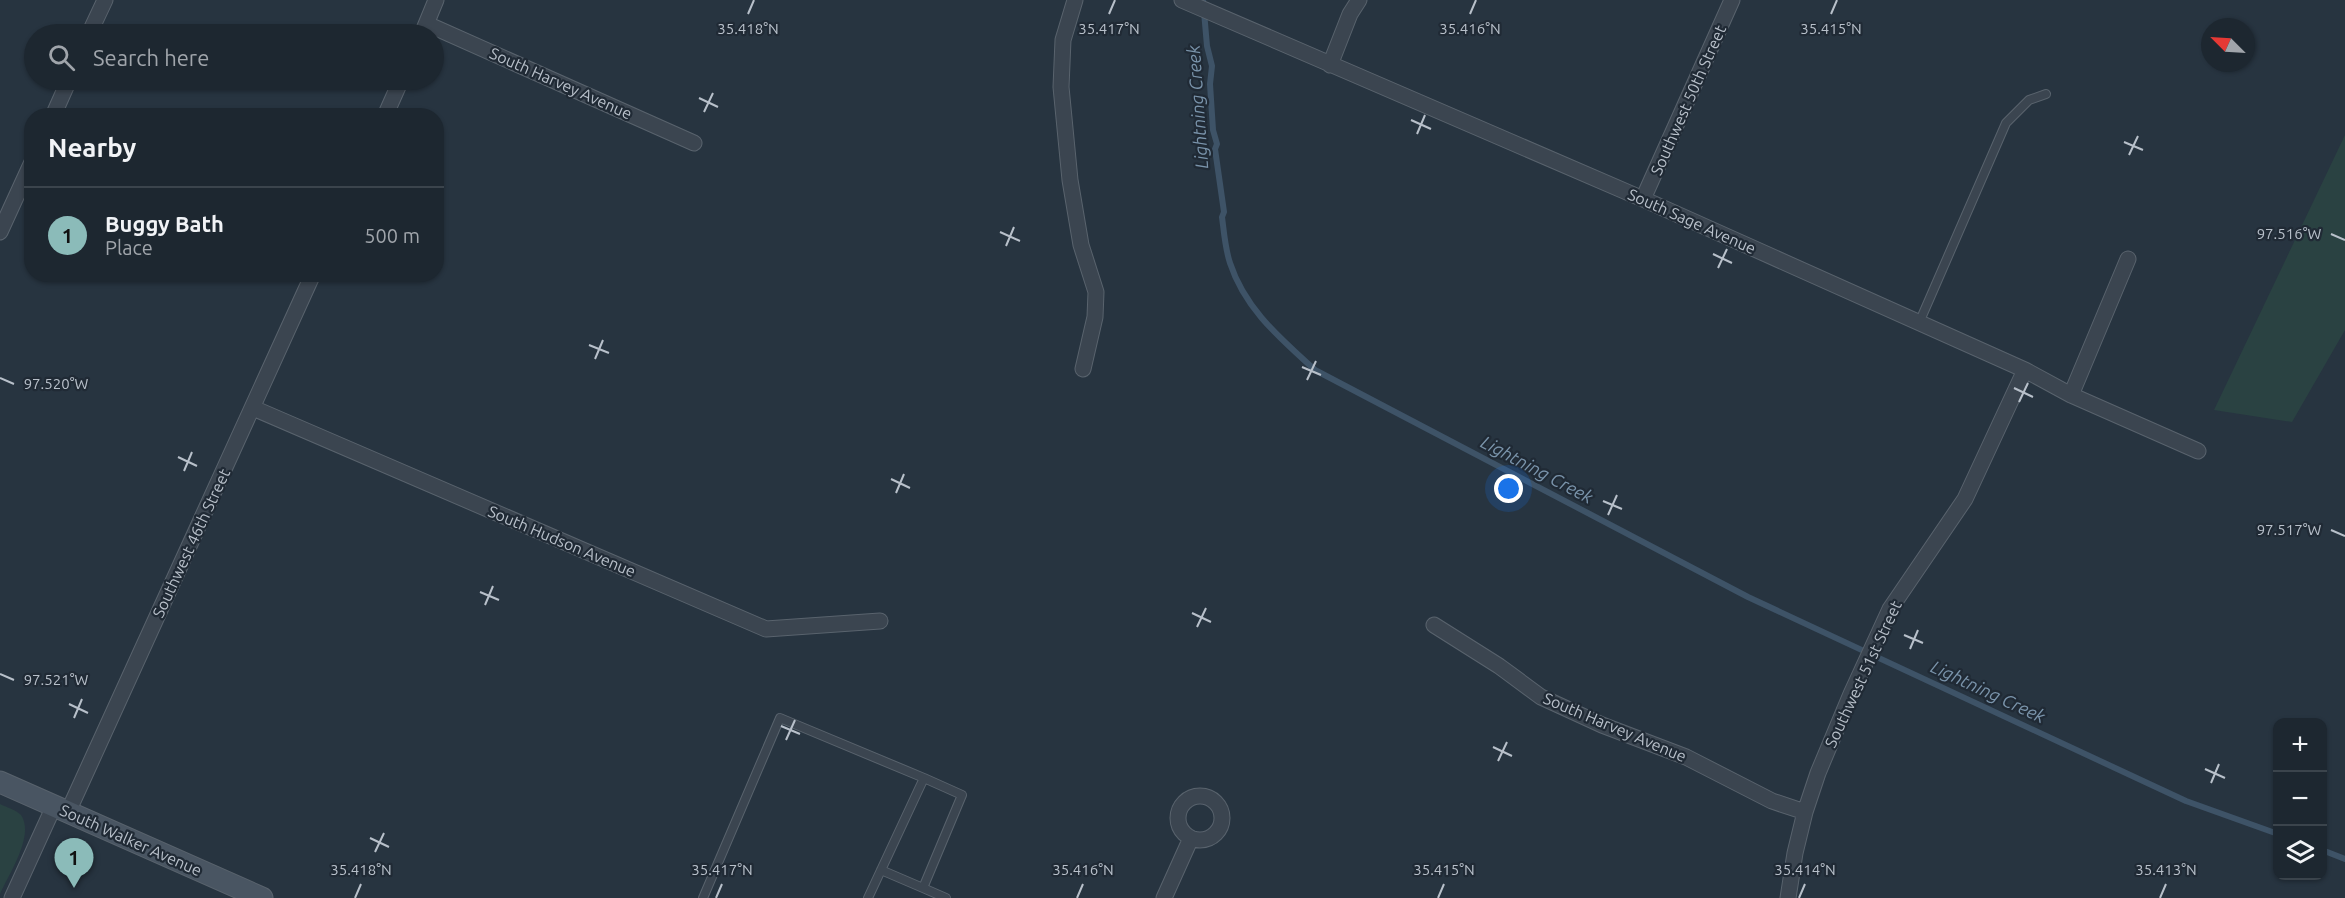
<!DOCTYPE html>
<meta charset="utf-8">
<style>
body{margin:0;font-family:Ubuntu,sans-serif;background:#2a333c;color:#f1f3f6}
.controls{position:absolute;right:18px;bottom:18px;display:grid;overflow:hidden;border-radius:12px;box-shadow:0 2px 4px #0004}
.controls button{width:54px;height:54px;display:grid;place-items:center;padding:0;border:0;border-bottom:2px solid #3b444c;background:#1d2730;color:#f1f3f6;font:30px sans-serif}
.compass{position:absolute;left:2201px;top:18px;width:54px;height:54px;border-radius:50%;background:#1d2730;box-shadow:0 2px 4px #0004;rotate:294deg}
.you{position:absolute;left:1509px;top:489px;width:21px;height:21px;margin:-15px;border:4px solid #fff;border-radius:50%;background:#1a73e8;box-shadow:0 0 0 9px #1a73e833}
.badge{display:grid;place-items:center;width:39px;height:39px;border-radius:50%;background:#8bbbb9;color:#111;font-size:20px;font-weight:700}
.pin{position:absolute;translate:-50% -50px;filter:drop-shadow(0 2px 3px #0008)}
.pin::after{content:'';position:absolute;top:32px;width:21px;height:18px;background:inherit;clip-path:polygon(0 0,100% 0,50% 100%)}
.list{margin:0;padding:0;list-style:none}
h2{display:flex;justify-content:space-between;align-items:center;height:78px;margin:0;padding:0 24px;font-size:26px}
h2 small{font-size:20px;font-weight:400;color:#a0a5ab}
.list li{display:grid;grid-template-columns:39px 1fr auto;gap:18px;align-items:center;box-sizing:border-box;height:96px;padding:0 24px;border-top:2px solid #3b444c}
.list b{display:block;font-size:22px;white-space:nowrap}
.list p{margin:0;font-size:20px;white-space:nowrap;color:#a0a5ab}
.list em{font-size:20px;font-style:normal;color:#a0a5ab}
.icon{flex:none;width:33px;height:33px;fill:none;stroke:currentColor;stroke-width:2;stroke-linecap:round;stroke-linejoin:round}
.map{position:relative;flex:none;width:2345px;height:898px;overflow:hidden}
.search{position:absolute;background:#1d2730;box-shadow:0 2px 4px #0004;left:24px;top:24px;width:420px;height:66px;display:flex;align-items:center;gap:15px;box-sizing:border-box;padding:0 21px;border-radius:33px;color:#a0a5ab;font-size:22px}
.panel{position:absolute;background:#1d2730;box-shadow:0 2px 4px #0004;left:24px;top:108px;width:420px;height:174px;border-radius:24px}
.map>svg:first-child{display:block}
.green{fill:#2a4242}
.lines{fill:none;stroke-linecap:round;stroke-linejoin:round}
.stream{stroke:#3e5367;stroke-width:6}
.service-casing{stroke:#59636d;stroke-width:10}
.minor-casing{stroke:#59636d;stroke-width:17}
.secondary-casing{stroke:#59636d;stroke-width:23}
.service{stroke:#3b4550;stroke-width:8}
.minor{stroke:#3b4550;stroke-width:15}
.secondary{stroke:#495562;stroke-width:21}
.ticks{fill:none;stroke:#b8c0ca;stroke-width:2}
.labels{text-anchor:middle;stroke-width:4.5;stroke-linejoin:round;paint-order:stroke}
.street-label{font-size:16px;fill:#b8c0ca;stroke:#202a35}
.water-label{font-size:18px;font-style:italic;fill:#7a94ab;stroke:#202a35}
.ticks-label{font-size:15px;text-anchor:middle;fill:#b8c0ca;stroke:#202a35;stroke-width:4.5;stroke-linejoin:round;paint-order:stroke}
</style>
<div class="map">
<svg width="2345" height="898" viewBox="0 0 2345 898">
<rect width="100%" height="100%" fill="#273440"/>
<path class="green" d="M2345 135V330L2292 422 2214 410Z
M0 804C6 807 16 810 21 815 35 835 9 874 0 894Z"/>
<g class="lines">
<path class="stream" d="M1203 0 1207 46 1212 66 1210 84 1213 130 1217 144 1215 149 1224 212 1222 217C1224 232 1225 248 1230 263 1245 309 1280 338 1315 370L1748 597 2186 801 2278 834
M2322 850 2345 859"/>
<g class="service-casing">
<path id="service" d="M1919 323 2006 123 2029 100 2046 94
M881 870 923 888 962 795 924 778
M923 888 946 898
M703 898 780 718 924 778 868 898"/>
</g>
<g class="minor-casing">
<path id="minor" d="M1075 0 1063 40 1061 87 1070 180 1081 245 1096 292 1095 317 1083 369
M1182 0 1643 199 2025 370 2071 395 2198 451
M427 24 694 143
M89 34 105 0
M422 34 436 0
M1330 65 1350 14 1359 0
M53 116 69 80
M385 116 401 80
M1643 199 1732 0
M0 232 32 162
M2071 395 2128 259
M253 408 766 629 880 621
M1434 625 1499 666 1541 697 1602 725 1686 757 1772 801 1805 812
M1178 818a22 22 0 1 1 44 0a22 22 0 1 1-44 0Z
M68 812 313 274
M12 898 54 806
M1164 898 1191 838
M1788 898 1795 853 1805 812 1818 773 1851 694 1890 609 1965 499 2025 370"/>
</g>
<g class="secondary-casing">
<path id="secondary" d="M0 782 262 898"/>
</g>
<use href="#service" class="service"/>
<use href="#minor" class="minor"/>
<use href="#secondary" class="secondary"/>
</g>
<path class="ticks" d="M748 14 754 0M1109 14 1115 0M1470 14 1476 0M1831 14 1837 0M699 98 718 107M704 112 713 93M1411 120 1431 129M1417 134 1425 115M2124 142 2143 150M2129 155 2138 136M1000 232 1020 241M2331 234 2345 240M1006 246 1014 227M1713 254 1732 263M1718 268 1727 249M589 345 609 353M595 359 603 340M1302 367 1321 375M0 378 14 384M1307 380 1316 361M2014 388 2033 397M2019 402 2028 383M178 457 197 466M184 471 192 452M891 479 910 488M896 493 904 474M1603 501 1622 509M1608 515 1617 495M2331 530 2345 536M480 592 499 600M485 605 493 586M1192 613 1211 622M1197 627 1206 608M1904 635 1923 643M1910 649 1918 630M0 674 14 680M69 704 88 713M74 718 82 699M781 726 800 734M786 740 795 720M1493 747 1512 756M1498 761 1507 742M2205 769 2225 778M2211 783 2219 764M370 838 389 847M375 852 384 833M355 898 361 884M716 898 722 884M1077 898 1083 884M1438 898 1444 884M1799 898 1805 884M2160 898 2166 884"/>
<g class="labels">
<g class="street-label">
<text transform="translate(561 83) rotate(24)" y="6">South Harvey Avenue</text>
<text transform="translate(1688 100) rotate(-66)" y="6">Southwest 50th Street</text>
<text transform="translate(1692 221) rotate(24)" y="6">South Sage Avenue</text>
<text transform="translate(562 541) rotate(23)" y="6">South Hudson Avenue</text>
<text transform="translate(191 543) rotate(-65)" y="6">Southwest 46th Street</text>
<text transform="translate(1863 674) rotate(-65)" y="6">Southwest 51st Street</text>
<text transform="translate(1615 727) rotate(23)" y="6">South Harvey Avenue</text>
<text transform="translate(131 840) rotate(24)" y="6">South Walker Avenue</text>
</g>
<g class="water-label">
<text transform="translate(1198 107) rotate(-94)" y="6">Lightning Creek</text>
<text transform="translate(1537 470) rotate(28)" y="6">Lightning Creek</text>
<text transform="translate(1988 692) rotate(25)" y="6">Lightning Creek</text>
</g>
</g>
<g class="ticks-label">
<text x="748" y="34">35.418°N</text>
<text x="1109" y="34">35.417°N</text>
<text x="1470" y="34">35.416°N</text>
<text x="1831" y="34">35.415°N</text>
<text x="2289" y="239">97.516°W</text>
<text x="56" y="389">97.520°W</text>
<text x="2289" y="535">97.517°W</text>
<text x="56" y="685">97.521°W</text>
<text x="361" y="875">35.418°N</text>
<text x="722" y="875">35.417°N</text>
<text x="1083" y="875">35.416°N</text>
<text x="1444" y="875">35.415°N</text>
<text x="1805" y="875">35.414°N</text>
<text x="2166" y="875">35.413°N</text>
</g>
</svg>
<div class="controls">
<button>+</button>
<button>−</button>
<button><svg class="icon" aria-label="layers" viewBox="0 0 24 24"><path d="M12 4l9 5-9 5-9-5zM3 14l9 5 9-5"/></svg></button>
</div>
<svg class="compass" viewBox="-18 -18 36 36"><path d="M0-13l5 13h-10z" fill="#e53935"/><path d="M0 13l5-13h-10z" fill="#a0a5ab"/></svg>
<div class="you"></div>
<div class="pin badge" style="left:74px;top:888px">1</div>
<div class="search"><svg class="icon" aria-label="search" viewBox="0 0 24 24"><circle cx="10" cy="10" r="6"/><path d="M15 15l6 6"/></svg>Search here</div>
<section class="panel">
<h2>Nearby<small></small></h2>
<ul class="list">
<li><span class="badge">1</span><div><b>Buggy Bath</b><p>Place</p></div><em>500 m</em></li>
</ul>
</section>
</div>
